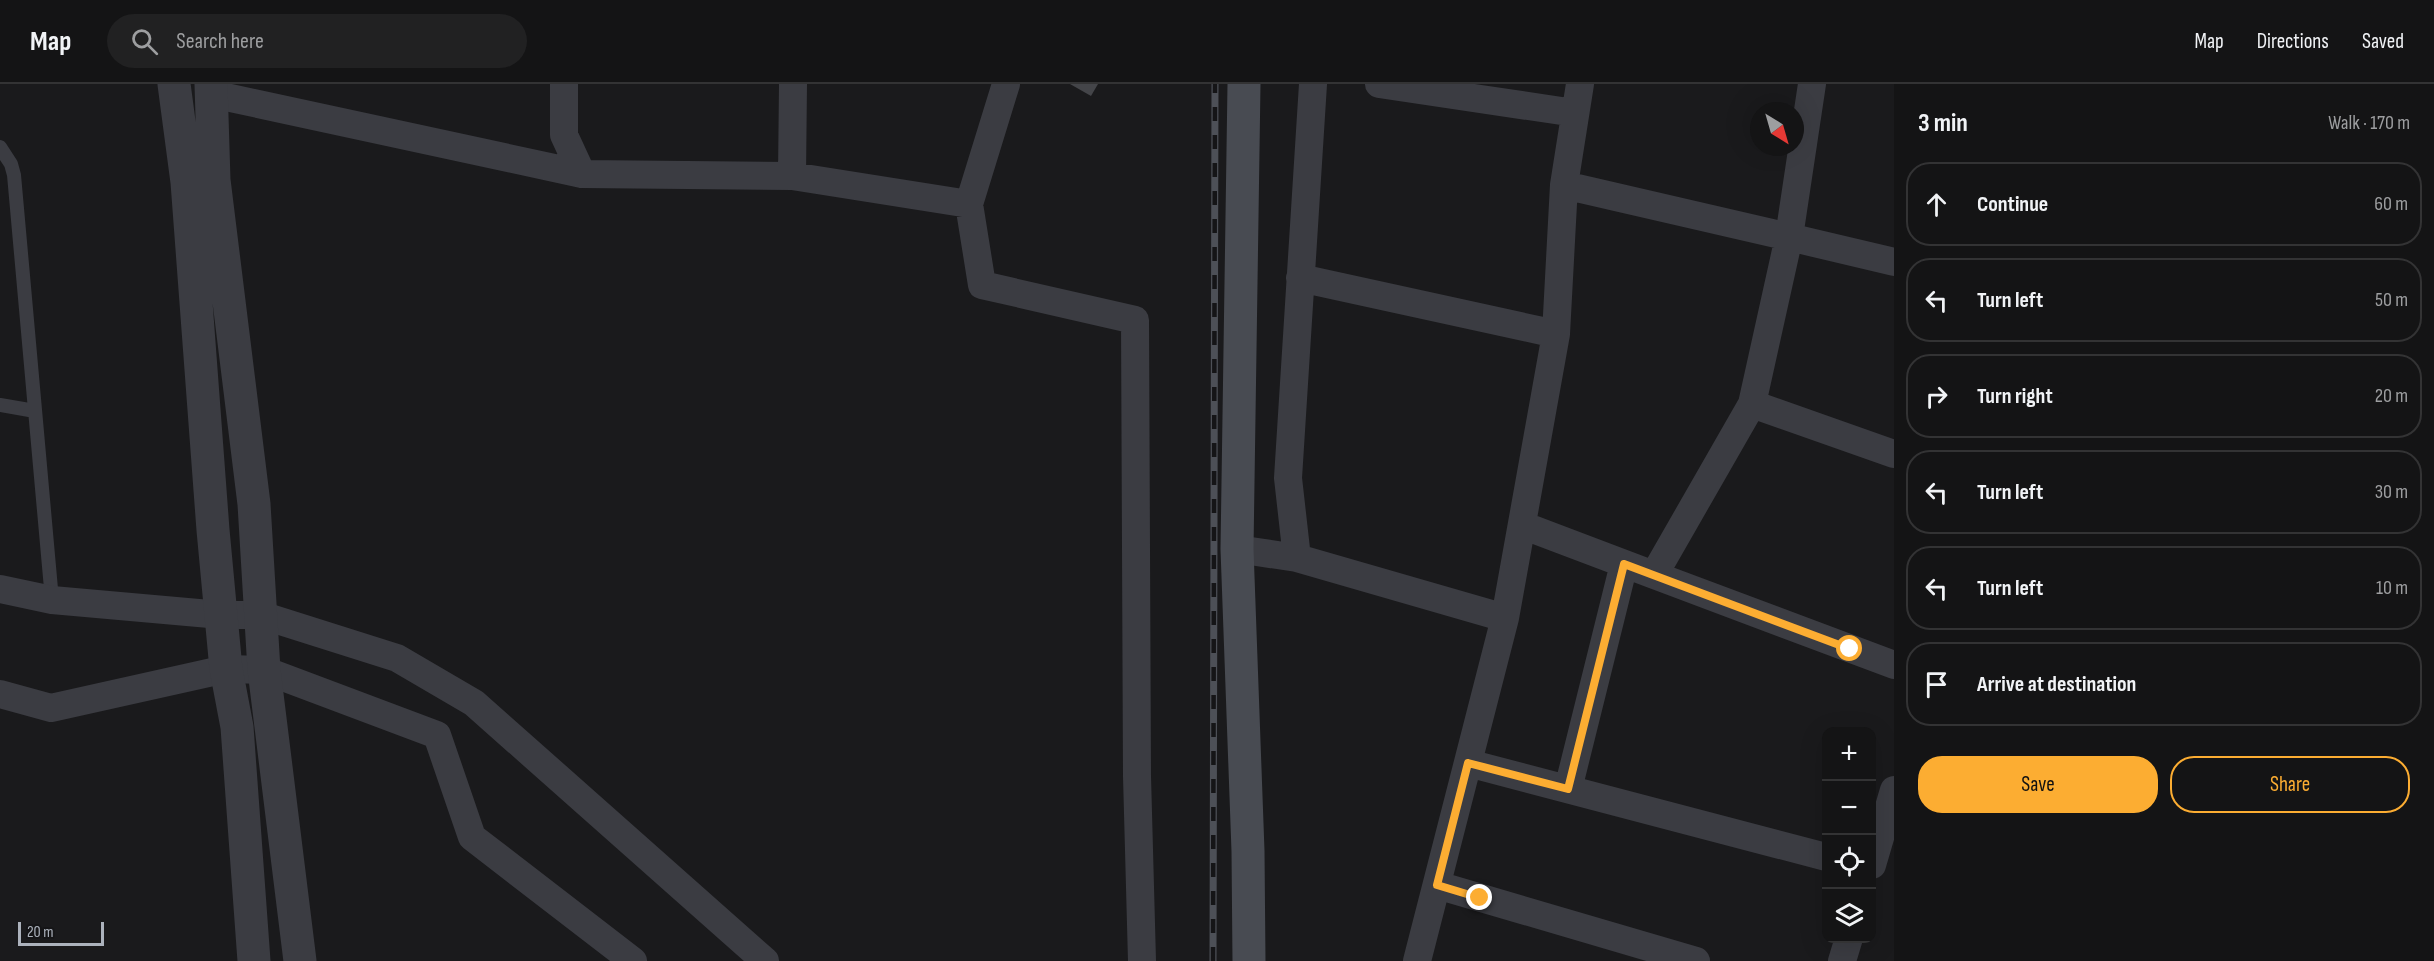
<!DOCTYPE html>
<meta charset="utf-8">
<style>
body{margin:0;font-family:"Sofia Sans Condensed",sans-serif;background:#212122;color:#f1f3f6}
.controls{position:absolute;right:18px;bottom:18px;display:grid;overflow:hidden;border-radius:12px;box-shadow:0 6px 24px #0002}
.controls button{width:54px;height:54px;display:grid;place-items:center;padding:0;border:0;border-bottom:2px solid #333334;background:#141415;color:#f1f3f6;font:30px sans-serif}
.compass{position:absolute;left:1750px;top:18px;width:54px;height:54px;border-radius:50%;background:#141415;box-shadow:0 6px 24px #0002;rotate:143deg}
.scale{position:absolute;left:18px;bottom:15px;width:86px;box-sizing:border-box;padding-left:6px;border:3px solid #acb2bc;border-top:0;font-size:16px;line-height:21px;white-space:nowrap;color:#acb2bc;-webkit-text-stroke:4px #151517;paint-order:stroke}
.stop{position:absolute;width:18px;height:18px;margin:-14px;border:4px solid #fcad32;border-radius:50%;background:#fff}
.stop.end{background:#fcad32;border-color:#fff;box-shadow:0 2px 6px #0008}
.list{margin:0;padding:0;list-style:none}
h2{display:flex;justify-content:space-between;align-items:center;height:78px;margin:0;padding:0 24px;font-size:26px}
h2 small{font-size:20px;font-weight:400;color:#9d9ea0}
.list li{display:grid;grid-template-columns:39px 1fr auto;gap:18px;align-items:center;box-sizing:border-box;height:84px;margin:0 12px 12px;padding:0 12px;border:2px solid #333334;border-radius:24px}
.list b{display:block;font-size:22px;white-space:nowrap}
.list em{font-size:20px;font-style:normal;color:#9d9ea0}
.actions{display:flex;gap:12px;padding:18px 24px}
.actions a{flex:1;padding:14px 0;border:2px solid #fcad32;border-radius:24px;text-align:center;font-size:21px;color:#fcad32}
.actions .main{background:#fcad32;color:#111}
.icon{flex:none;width:33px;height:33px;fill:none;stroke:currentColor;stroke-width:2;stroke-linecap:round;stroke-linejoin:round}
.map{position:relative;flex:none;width:1894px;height:877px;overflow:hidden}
header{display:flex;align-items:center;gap:36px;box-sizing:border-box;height:84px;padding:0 30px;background:#141415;border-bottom:2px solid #333334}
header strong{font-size:28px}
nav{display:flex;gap:33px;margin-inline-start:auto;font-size:21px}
.search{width:420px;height:54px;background:#212122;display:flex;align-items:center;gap:15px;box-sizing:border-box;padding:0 21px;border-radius:33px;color:#9d9ea0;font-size:22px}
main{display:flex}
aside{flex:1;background:#141415}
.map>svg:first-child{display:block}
.building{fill:#444549}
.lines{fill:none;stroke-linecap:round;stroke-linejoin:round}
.service{stroke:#3b3c42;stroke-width:14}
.minor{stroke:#3b3c42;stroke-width:28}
.tertiary{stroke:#3b3c42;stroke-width:33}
.secondary{stroke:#484b52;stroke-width:33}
.rail-casing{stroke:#4d5057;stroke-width:7}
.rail{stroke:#151517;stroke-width:4.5;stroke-dasharray:14;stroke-linecap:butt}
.route{stroke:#fcad32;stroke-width:8}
</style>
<header>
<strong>Map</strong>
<div class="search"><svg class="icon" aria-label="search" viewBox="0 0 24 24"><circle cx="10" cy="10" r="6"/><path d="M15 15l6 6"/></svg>Search here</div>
<nav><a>Map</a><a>Directions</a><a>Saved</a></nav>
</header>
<main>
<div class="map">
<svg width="1894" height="877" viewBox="0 0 1894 877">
<rect width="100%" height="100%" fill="#1a1a1c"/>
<path class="building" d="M1070 0H1098L1091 12Z"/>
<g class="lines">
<path class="service" d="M0 63 11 80 14 91 52 516
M0 321 35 327"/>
<path class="minor" d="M564 0V51L582 90
M1006 0 969 120 982 201 1135 236 1137 692 1142 877
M1379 0 1575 29
M1580 0 1564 101 1789 153 1812 0
M212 10 582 90 792 92 969 120
M792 92 793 0
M1894 178 1789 153 1752 320 1894 370
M1300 194 1556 250 1564 101
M1522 441 1654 491 1752 320
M1237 465 1297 474 1505 534 1556 250
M1297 474 1288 394 1313 0
M1654 491 1894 581
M0 505 52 516 221 531H261L397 574 474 619 765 877
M0 610 51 624 226 585 264 586 437 651 472 753 633 877
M1468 679 1826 773
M1568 705 1624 480
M1872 781 1894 706
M1437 801 1696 877
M1417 877 1505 534
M1842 877 1849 854"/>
<path class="tertiary" d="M174 0 187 98 213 446 226 585 237 643 254 877
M211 0 214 96 254 420 264 586 300 877"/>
<path class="secondary" d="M1244 0 1237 465 1248 767 1249 877"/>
<g class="rail-casing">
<path id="rail" d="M1213 877 1215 0"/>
</g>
<use href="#rail" class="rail"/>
</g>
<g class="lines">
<path class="route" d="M1480 814 1437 801 1468 679 1568 705 1624 480 1850 565"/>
</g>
</svg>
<div class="controls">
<button>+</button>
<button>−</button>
<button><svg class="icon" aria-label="locate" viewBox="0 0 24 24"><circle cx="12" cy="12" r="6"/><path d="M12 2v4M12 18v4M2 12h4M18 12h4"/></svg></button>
<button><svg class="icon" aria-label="layers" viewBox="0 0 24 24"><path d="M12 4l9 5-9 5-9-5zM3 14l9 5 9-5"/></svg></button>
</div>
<svg class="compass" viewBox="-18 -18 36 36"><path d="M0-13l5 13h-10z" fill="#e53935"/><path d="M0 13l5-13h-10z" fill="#9d9ea0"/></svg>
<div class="scale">20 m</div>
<div class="stop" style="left:1850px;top:565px"></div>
<div class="stop end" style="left:1480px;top:814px"></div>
</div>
<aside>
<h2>3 min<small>Walk · 170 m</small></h2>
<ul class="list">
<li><svg class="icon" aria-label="ahead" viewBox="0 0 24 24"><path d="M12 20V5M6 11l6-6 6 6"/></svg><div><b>Continue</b></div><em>60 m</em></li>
<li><svg class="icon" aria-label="left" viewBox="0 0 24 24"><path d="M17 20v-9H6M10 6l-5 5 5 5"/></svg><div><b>Turn left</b></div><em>50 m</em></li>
<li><svg class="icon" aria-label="right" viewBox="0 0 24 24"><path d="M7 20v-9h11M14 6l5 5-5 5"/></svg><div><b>Turn right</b></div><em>20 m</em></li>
<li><svg class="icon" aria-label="left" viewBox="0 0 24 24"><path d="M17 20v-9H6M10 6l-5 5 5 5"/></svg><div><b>Turn left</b></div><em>30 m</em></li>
<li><svg class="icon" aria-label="left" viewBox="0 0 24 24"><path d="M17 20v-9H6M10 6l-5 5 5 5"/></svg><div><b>Turn left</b></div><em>10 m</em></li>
<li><svg class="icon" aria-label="arrive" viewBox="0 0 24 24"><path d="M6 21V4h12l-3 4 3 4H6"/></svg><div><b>Arrive at destination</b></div></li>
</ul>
<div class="actions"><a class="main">Save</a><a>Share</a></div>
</aside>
</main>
